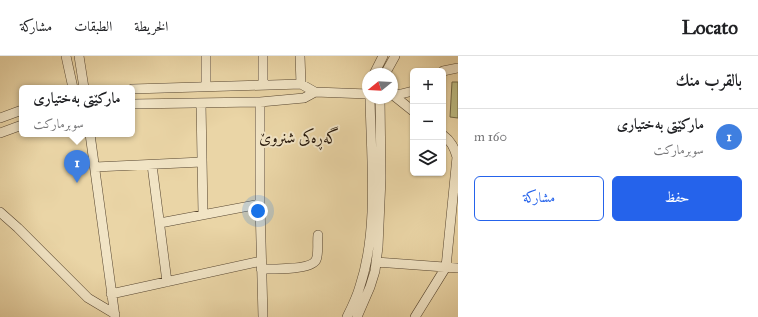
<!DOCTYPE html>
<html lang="ar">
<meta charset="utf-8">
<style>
body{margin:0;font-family:"IM FELL Great Primer",Amiri,serif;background:#f6f6f6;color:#202124;direction:rtl}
.controls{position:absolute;right:12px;top:12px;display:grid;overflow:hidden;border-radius:6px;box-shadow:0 1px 3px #0004}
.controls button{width:36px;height:36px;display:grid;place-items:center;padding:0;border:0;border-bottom:1px solid #e0e0e0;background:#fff;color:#202124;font:20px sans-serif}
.compass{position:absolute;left:362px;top:12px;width:36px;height:36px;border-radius:50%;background:#fff;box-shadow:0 1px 3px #0004;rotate:252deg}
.you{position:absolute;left:258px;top:155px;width:14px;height:14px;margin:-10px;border:3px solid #fff;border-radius:50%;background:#1a73e8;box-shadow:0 0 0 6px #1a73e833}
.badge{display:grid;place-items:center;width:26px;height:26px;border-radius:50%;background:#2563eb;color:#fff;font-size:13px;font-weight:700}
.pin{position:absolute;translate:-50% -33px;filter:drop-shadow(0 1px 2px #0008)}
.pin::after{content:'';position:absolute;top:21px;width:14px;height:12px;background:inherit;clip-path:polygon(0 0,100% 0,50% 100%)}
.popup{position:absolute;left:19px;top:29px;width:116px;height:52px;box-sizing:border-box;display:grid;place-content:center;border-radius:6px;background:#fff;filter:drop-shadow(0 1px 3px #0005);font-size:13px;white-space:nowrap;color:#757577}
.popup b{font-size:15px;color:#202124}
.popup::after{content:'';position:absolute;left:50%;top:100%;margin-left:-8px;border:8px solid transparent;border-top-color:#fff}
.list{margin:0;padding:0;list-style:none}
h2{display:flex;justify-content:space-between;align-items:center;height:52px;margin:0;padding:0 16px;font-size:17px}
h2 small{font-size:13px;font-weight:400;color:#757577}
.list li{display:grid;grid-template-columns:26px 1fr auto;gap:12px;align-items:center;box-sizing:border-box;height:56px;padding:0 16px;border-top:1px solid #e0e0e0}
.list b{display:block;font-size:15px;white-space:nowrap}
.list p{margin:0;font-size:13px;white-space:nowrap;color:#757577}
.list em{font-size:13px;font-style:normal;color:#757577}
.actions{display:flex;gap:8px;padding:12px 16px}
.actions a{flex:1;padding:9px 0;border:1px solid #2563eb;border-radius:6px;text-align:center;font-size:14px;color:#2563eb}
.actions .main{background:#2563eb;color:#fff}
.icon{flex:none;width:22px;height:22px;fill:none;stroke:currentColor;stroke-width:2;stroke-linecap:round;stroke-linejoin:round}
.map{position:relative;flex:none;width:458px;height:261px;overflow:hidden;direction:ltr}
header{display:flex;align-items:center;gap:24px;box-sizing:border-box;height:56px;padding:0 20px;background:#fff;border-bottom:1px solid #e0e0e0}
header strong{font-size:19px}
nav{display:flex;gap:22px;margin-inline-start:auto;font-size:14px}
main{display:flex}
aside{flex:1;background:#fff}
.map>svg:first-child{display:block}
.green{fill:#bdbc82;stroke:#706845}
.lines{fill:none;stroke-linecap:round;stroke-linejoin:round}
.minor-casing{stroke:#564530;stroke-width:10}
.minor{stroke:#f1e4c5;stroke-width:9}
.labels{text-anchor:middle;stroke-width:4;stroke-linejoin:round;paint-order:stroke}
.quarter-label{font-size:16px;fill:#241508;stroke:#f1e4c5}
</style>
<header>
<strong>Locato</strong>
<nav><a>الخريطة</a><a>الطبقات</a><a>مشاركة</a></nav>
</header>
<main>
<aside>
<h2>بالقرب منك<small></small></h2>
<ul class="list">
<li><span class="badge" style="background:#3f7fe0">1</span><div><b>مارکێتی بەختیاری</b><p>سوبرماركت</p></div><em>160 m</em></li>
</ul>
<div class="actions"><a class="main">حفظ</a><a>مشاركة</a></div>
</aside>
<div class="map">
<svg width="458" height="261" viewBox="0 0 458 261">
<rect width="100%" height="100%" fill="#ead5a6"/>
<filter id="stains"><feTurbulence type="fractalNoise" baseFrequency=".005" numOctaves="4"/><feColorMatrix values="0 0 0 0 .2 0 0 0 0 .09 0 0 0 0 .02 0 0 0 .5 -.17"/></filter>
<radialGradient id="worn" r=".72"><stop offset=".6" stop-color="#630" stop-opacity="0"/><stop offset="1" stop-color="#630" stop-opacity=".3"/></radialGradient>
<path class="green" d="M452 26H458V62L450 61Z"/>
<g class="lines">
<g class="minor-casing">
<path id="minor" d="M66 0 73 32
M79 0 84 32
M206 0V30
M263 0V28
M300 0 301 28
M443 15 458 12
M374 18 383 0
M385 18 395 0
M132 33 301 28 315 36 368 38
M392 39 401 38 413 35
M393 39 413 55
M260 46V148L263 261
M201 47 203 158
M132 48 260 46 304 42 315 36
M0 62 22 54
M0 77 22 69
M90 78 115 261
M152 109 167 226
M95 111 202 106
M0 156 18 172 88 242 115 258
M160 167 260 148
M376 206 458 212
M261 213C273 213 311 214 316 204 319 198 317 186 318 179
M111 238 261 205
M347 261C352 251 357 241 360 230 379 173 371 101 370 42
M357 261 370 231 375 215 378 191 381 122 380 42
M415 261 446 211 457 101C454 91 451 85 443 79"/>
</g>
<use href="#minor" class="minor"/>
</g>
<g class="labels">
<g class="quarter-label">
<text x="299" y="87">گەڕەکی شنروێ</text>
</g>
</g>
<rect width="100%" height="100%" filter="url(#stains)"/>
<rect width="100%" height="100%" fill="url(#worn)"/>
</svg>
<div class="controls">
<button>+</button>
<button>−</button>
<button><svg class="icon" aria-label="layers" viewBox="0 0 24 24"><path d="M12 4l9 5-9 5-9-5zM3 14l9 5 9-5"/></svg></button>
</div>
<svg class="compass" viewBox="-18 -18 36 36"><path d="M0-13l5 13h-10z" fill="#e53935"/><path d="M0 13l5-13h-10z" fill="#757577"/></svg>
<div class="you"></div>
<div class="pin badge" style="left:77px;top:127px;background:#3f7fe0">1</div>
<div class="popup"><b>مارکێتی بەختیاری</b>سوبرماركت</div>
</div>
</main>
